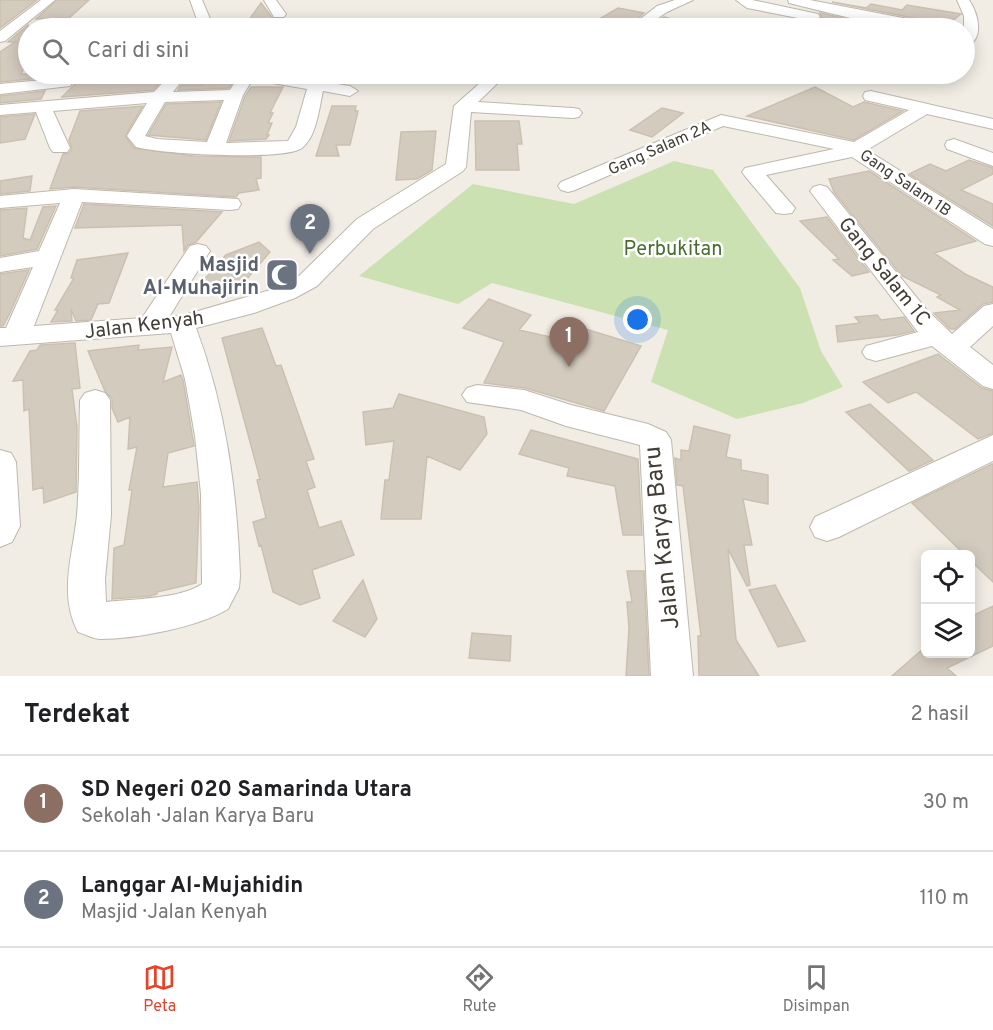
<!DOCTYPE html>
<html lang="id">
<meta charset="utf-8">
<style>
body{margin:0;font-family:Overpass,sans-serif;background:#f2f2f2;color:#202124}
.controls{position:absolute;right:18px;bottom:18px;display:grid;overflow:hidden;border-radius:9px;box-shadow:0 3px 15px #0003}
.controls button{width:54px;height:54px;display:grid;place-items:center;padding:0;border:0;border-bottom:2px solid #e0e0e0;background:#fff;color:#202124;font:30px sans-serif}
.you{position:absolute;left:638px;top:320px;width:21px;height:21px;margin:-15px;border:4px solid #fff;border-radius:50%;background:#1a73e8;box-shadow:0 0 0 9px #1a73e833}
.badge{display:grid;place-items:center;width:39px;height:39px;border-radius:50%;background:#e3442a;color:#fff;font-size:20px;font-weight:700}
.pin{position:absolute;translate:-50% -50px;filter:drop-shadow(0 2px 3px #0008)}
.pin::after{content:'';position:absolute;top:32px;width:21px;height:18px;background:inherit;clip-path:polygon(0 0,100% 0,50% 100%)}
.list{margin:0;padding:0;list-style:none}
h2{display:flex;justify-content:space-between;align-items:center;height:78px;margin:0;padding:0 24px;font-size:26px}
h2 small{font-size:20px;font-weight:400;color:#757577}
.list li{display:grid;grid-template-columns:39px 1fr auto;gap:18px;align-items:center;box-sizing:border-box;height:96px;padding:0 24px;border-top:2px solid #e0e0e0}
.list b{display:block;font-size:22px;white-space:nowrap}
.list p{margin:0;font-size:20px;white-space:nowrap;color:#757577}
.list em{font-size:20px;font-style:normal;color:#757577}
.icon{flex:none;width:33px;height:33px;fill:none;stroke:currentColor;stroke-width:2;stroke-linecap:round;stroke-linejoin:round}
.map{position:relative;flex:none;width:993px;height:676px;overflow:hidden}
.search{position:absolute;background:#fff;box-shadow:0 3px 15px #0003;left:18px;right:18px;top:18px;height:66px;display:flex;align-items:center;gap:15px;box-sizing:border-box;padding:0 21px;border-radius:33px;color:#757577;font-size:22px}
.sheet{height:270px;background:#fff}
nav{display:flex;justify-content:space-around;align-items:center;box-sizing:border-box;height:84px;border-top:2px solid #e0e0e0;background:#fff;font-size:16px;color:#757577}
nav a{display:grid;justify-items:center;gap:3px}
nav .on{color:#e3442a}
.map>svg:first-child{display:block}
.green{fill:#cce1b2}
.building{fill:#d4cbbf;stroke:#cbc0b0;stroke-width:1.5}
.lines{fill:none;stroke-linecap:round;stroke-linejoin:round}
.minor-casing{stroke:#beb7ac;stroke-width:2}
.minor{fill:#fff;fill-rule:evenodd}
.labels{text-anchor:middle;stroke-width:5;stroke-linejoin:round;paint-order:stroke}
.far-street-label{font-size:16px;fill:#423d36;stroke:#fff}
.park-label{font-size:20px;fill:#486d2f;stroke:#fff}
.worship-label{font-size:20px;font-weight:bold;fill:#5b616d;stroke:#fff;text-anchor:end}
.street-label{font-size:20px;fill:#423d36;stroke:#fff}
.near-street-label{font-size:24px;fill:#423d36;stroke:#fff}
</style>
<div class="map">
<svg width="993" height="676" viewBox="0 0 993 676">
<rect width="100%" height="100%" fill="#f1ede5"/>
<path class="green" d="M674 161 713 170 800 288 821 351 843 387 803 403 737 419 651 382 668 330 492 283 458 304 359 276 473 184 574 204Z"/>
<path class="building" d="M0 0H37L0 28Z
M57 0H89L69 18 36 19Z
M832 2 866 8 871 4 902 10 907 5 961 14 943 28 934 22Z
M261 3 277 24 243 28Z
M618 8 644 13 627 28H584Z
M820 13 865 23 896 28H814L783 23 791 19 814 23 822 18Z
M664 17 677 20 676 28H647Z
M28 25V60L21 74H52L50 77 0 82V52L15 42H8Z
M84 75H167L153 90 62 97Z
M207 80H234L229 88 178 90 181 85H203Z
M251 87H283L270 113H273L268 123H272L267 135H269L266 139 229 141 245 96Z
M815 87 853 107 864 102 903 111 854 140 747 116Z
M45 91 41 99 0 103V96Z
M221 102 206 140 148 135 166 104Z
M143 106 125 136 134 148 194 156 261 157V178L256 179 259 190 239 193 236 197 74 187 50 189 63 154 69 153 72 149 69 140 80 111Z
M332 106H356L355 111H358L350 145H336L339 156H316Z
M662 108 683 113 652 137 630 130Z
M35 114 25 139 0 143V117Z
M475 121H519L522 144H517L519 170H476Z
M436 131 432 170 417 179 396 180 401 132Z
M969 160 993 168V174L961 190 993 204V226L909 174 930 164 946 171Z
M869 171 976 241 934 253 967 275 993 287V302L983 304 955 329H950L934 313 960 310 937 297 941 295 902 276 834 192 829 179Z
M32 176 30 191 0 194V181Z
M84 204 222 212 196 242 188 245 184 251 182 225 75 228Z
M56 206 37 249 0 256V210L27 208 23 238 30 240 43 207Z
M827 217 869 272 852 276 833 260 839 259 800 221Z
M259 242 270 252 240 287 202 282 226 255Z
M128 253 109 303 98 304 91 320 76 321 71 309 72 321 51 322 58 310H55L74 278H71L77 260Z
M29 270 9 315 3 326H0V274Z
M489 299 531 315 519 330 564 340 576 326 641 346 604 411 525 388 484 383 504 342 463 328Z
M877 315 881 320 904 317 914 331 897 335 838 342 836 326 860 323 855 317Z
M262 328 276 366 281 365 314 459 306 461 315 487 307 490 319 528 341 521 354 555 312 570 320 598 300 605 273 592 261 545 259 546 253 522 266 518 257 480 260 479 222 338Z
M75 343 80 388 72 389 77 427 76 492 44 503 43 487 33 490 29 409 24 411 23 380 13 381 30 351 37 350 40 345Z
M139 345 138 350 172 347 163 382 181 375 183 380 194 446 168 453 163 487 197 482 199 508 196 583 157 592V594L150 596 112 599 114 548 124 545 132 490H129L137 447 128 449 130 417 118 422 112 408V399L105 391 88 351Z
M938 354 982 388 993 391V433L978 439 916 392 888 403 863 382Z
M399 394 484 417 487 434 460 470 427 456 421 519H381L385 480H389L394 441 366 445 363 412 393 408Z
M870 404 933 460 909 471 846 412Z
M694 426 730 435 726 457 741 460V470L768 475V504L743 499 752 545H744L750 585 747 586 728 549 736 640 759 676H699L698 636H701L683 486 677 485 675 458 681 460V450L689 451Z
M531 430 638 459 642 535H623L615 486 567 476 569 468 519 454Z
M992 464H993V582L970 560V555H965L912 503Z
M627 571H644L649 676H626L629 628 627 602H632Z
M363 580 377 619 365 637 333 621Z
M775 585 805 641 778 647 749 590Z
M993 606V646L947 668 956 676H892L924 648 926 654H970V617Z
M472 633 511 636 510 661 469 658Z"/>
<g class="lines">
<g class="minor-casing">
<path id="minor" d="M41 0H55L5 41 0 42V31Z
M190 0H202L214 28H200Z
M264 0H276L286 14 284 17H274Z
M675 0H693L667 12 644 28H629L657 6Z
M736 0H752L818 14 820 17 813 21 747 8Z
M788 0H810L934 24 941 28C900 33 831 13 789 3Z
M957 0H969C978 13 986 41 964 47V16Z
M171 74H187L173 92 230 90 237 79H249L251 82 243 95 226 143 288 141 296 127 307 89 250 79 244 77 242 74H276L350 86 358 91 350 96 323 91C319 108 317 136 302 148 285 161 160 154 136 147L127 136 147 103 53 111 70 148 67 152H53L50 148 36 112 0 115V105L154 92ZM224 100 207 142 157 139 145 136 165 102Z
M490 74H507L478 102 573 108 579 109 582 113 579 117 573 118 471 112 466 167 463 171 373 229 317 286 295 298 254 313 196 328C226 408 237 491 240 576L239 588 228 609C199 627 135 639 101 639 93 639 85 634 78 632 58 594 73 555 77 515 80 477 79 438 80 400L85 393 95 390 105 393 110 400 111 515 105 579 106 602C133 599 180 599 202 584L201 494 195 436 185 379 171 333 0 346V328H6L33 267 0 272V258L39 251 60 203 0 208V196L74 189 238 199 241 204 238 209 230 210 82 202 34 326 142 318 190 246 198 244 206 246 210 251 169 317 181 316 277 288 299 276 357 219 446 164 454 106Z
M64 78 72 83 70 86 0 94V84Z
M871 91 993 119V129L927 114 867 150 993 229V246L985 244 852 157 766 175 795 208 792 213 784 214 776 213 745 176 742 172 745 168 834 149 723 126 575 190 568 192 561 190 558 186 561 182 721 115 854 142 909 110 865 100 863 96 865 92Z
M954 139 993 153V166L947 149 945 145 947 141Z
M820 185 827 187 926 309 952 334 984 306 993 304V326L970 347 993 365V389L983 386 932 346 876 361 866 358 862 352 866 346 918 332 810 191 813 187Z
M477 385 524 390 571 405 648 424 666 432 671 440 693 676H651L640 445 566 426 521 410 467 402 462 395 467 388Z
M993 435V461L839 537 827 541 815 537 810 527 815 517Z
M0 450 11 453 16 462 20 526 12 542 0 547Z"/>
</g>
<use href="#minor" class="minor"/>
</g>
<defs>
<g id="mosque-square" transform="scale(1.725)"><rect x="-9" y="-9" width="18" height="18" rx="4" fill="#6b7280" stroke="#fff"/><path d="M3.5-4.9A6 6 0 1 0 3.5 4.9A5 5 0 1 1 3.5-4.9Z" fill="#fff"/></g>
</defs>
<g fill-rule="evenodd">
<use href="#mosque-square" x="282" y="275"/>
</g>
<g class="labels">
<g class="far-street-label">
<text transform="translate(659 147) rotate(-24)" y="6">Gang Salam 2A</text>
<text transform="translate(906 182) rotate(34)" y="6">Gang Salam 1B</text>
</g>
<g class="park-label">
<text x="673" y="255">Perbukitan</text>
</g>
<g class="worship-label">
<text x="259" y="271">Masjid<tspan x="259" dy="23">Al-Muhajirin</tspan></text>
</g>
<g class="street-label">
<text transform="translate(885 271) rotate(51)" y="7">Gang Salam 1C</text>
<text transform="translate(144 324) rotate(-7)" y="7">Jalan Kenyah</text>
</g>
<g class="near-street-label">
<text transform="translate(661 538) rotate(-96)" y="8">Jalan Karya Baru</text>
</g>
</g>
</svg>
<div class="controls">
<button><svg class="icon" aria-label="locate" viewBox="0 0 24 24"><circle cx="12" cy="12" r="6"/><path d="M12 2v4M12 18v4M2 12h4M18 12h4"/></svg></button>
<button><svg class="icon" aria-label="layers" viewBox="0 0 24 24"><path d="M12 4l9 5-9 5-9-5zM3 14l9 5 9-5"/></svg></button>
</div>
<div class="you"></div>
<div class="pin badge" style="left:569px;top:367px;background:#8d6e63">1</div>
<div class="pin badge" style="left:310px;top:254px;background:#6b7280">2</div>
<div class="search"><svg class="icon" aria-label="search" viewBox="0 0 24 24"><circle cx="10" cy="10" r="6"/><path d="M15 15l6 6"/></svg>Cari di sini</div>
</div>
<section class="sheet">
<h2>Terdekat<small>2 hasil</small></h2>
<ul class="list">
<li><span class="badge" style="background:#8d6e63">1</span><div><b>SD Negeri 020 Samarinda Utara</b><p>Sekolah · Jalan Karya Baru</p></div><em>30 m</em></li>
<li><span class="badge" style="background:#6b7280">2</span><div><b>Langgar Al-Mujahidin</b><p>Masjid · Jalan Kenyah</p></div><em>110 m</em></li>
</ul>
</section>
<nav>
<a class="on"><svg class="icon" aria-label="map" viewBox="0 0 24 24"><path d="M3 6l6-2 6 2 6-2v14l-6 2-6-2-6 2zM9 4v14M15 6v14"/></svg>Peta</a>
<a><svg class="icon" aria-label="directions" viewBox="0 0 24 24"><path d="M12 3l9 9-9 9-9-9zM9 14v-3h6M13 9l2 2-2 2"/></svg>Rute</a>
<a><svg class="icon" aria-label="saved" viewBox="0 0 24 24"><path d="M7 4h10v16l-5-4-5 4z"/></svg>Disimpan</a>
</nav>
